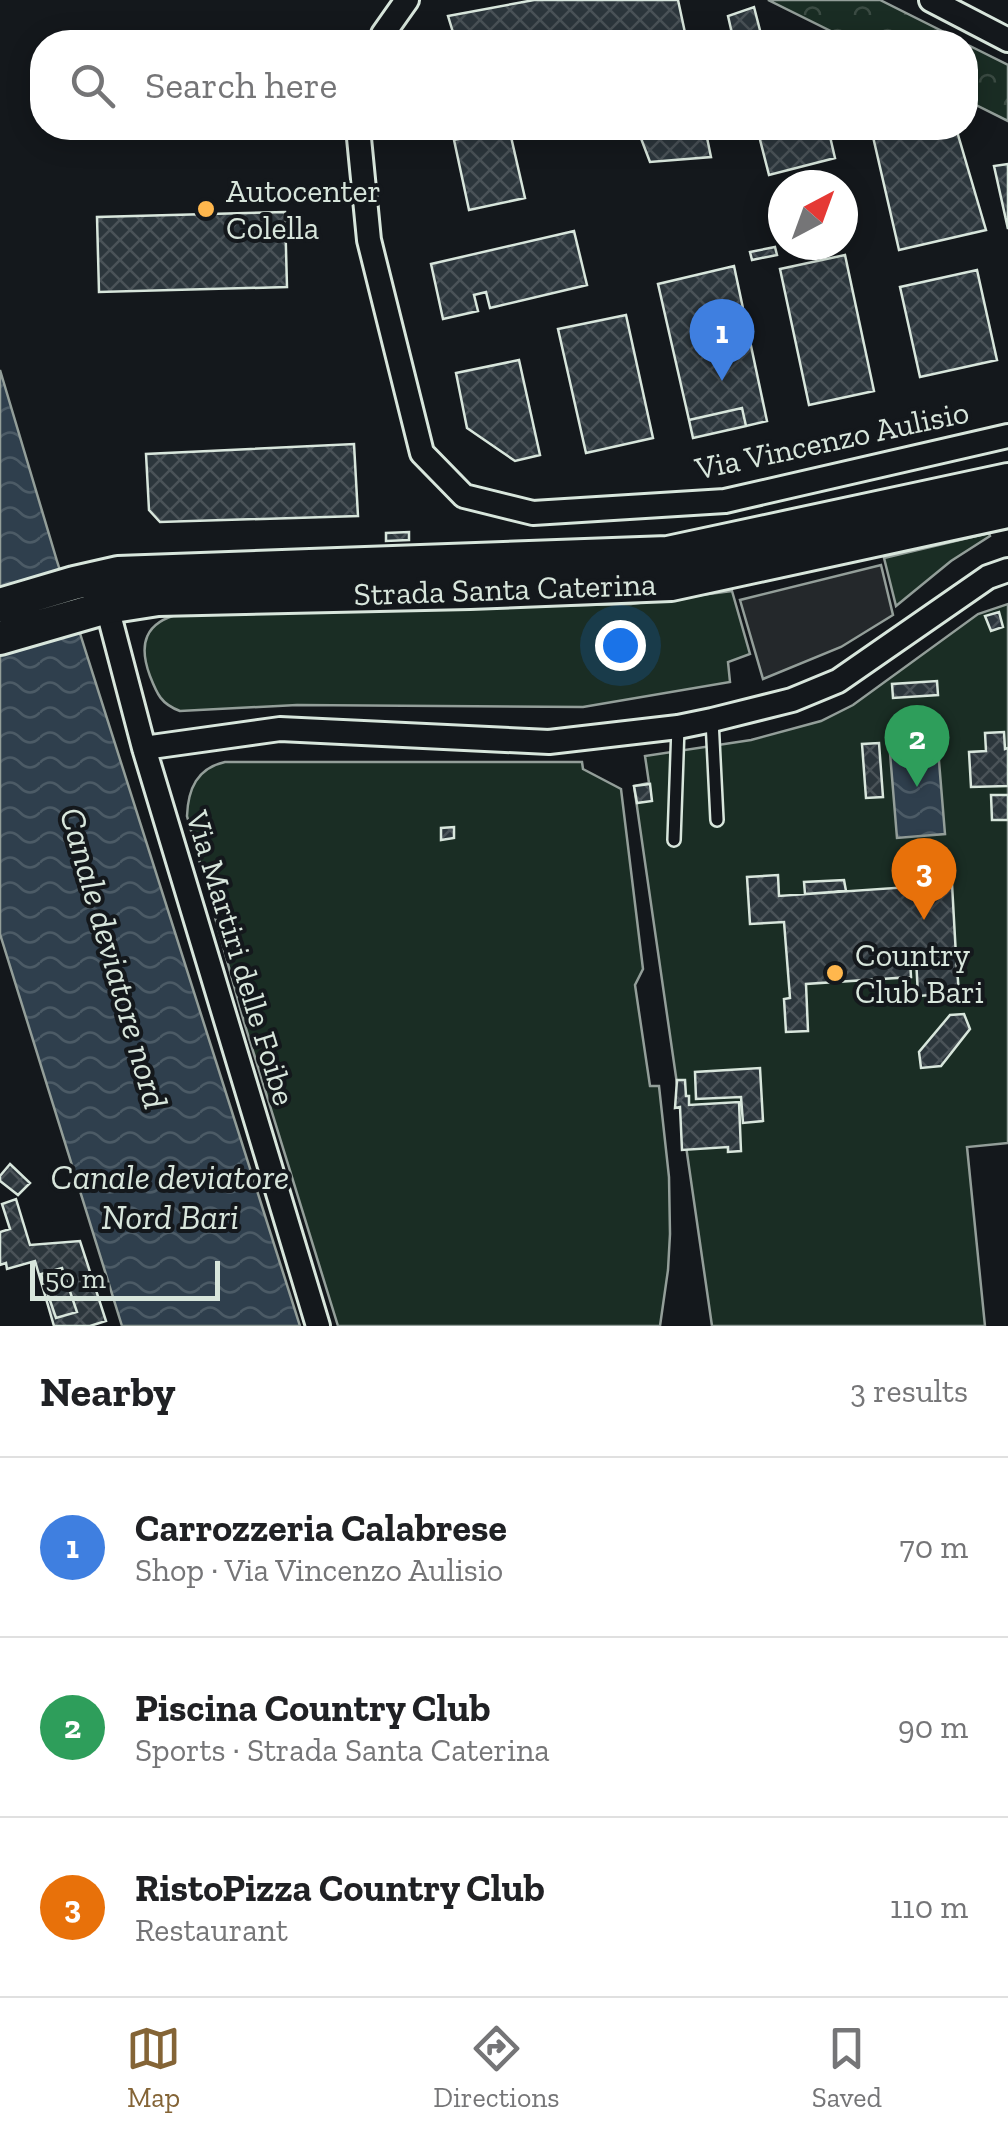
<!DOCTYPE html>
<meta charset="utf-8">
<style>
body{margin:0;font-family:"Zilla Slab",serif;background:#f6f6f6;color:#202124}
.compass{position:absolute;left:768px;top:170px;width:90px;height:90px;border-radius:50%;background:#fff;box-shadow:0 5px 25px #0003;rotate:41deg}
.scale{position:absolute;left:30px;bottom:25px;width:190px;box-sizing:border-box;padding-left:10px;border:5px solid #d8e6dc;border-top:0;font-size:28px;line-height:35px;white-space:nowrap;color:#d8e6dc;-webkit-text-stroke:8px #14181c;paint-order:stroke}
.you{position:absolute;left:620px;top:645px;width:35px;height:35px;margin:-25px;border:8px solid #fff;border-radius:50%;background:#1a73e8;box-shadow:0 0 0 15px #1a73e833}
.badge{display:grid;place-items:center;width:65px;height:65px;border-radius:50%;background:#846436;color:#fff;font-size:32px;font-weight:700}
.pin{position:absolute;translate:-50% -82px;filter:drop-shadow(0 2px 5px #0008)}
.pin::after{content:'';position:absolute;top:52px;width:35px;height:30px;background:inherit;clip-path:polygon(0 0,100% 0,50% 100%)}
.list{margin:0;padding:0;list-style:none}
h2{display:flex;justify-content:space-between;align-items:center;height:130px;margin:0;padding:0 40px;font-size:42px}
h2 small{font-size:32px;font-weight:400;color:#757577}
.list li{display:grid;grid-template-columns:65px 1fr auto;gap:30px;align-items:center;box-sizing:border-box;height:180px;padding:0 40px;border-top:2px solid #e0e0e0}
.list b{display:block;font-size:38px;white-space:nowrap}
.list p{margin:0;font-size:32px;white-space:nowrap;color:#757577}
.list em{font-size:32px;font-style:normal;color:#757577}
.icon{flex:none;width:55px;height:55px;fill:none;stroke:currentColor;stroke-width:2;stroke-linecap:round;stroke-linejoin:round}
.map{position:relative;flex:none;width:1008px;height:1326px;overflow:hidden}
.search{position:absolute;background:#fff;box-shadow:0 5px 25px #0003;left:30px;right:30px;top:30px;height:110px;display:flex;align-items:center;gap:25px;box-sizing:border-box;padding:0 35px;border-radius:40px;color:#757577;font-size:38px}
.sheet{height:670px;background:#fff}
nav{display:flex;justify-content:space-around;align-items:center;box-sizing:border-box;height:140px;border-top:2px solid #e0e0e0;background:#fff;font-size:28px;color:#757577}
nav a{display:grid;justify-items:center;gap:5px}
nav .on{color:#846436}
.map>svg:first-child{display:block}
.grass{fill:#1a2d24;stroke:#939e99;stroke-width:2.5}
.park{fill:url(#park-crowns);stroke:#939e99;stroke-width:2.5}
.parking{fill:#24282b;stroke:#939e99;stroke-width:2.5}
.water{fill:url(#water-waves);stroke:#939e99;stroke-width:2.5}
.building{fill:url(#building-cross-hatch);stroke:#d8e6dc;stroke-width:2.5;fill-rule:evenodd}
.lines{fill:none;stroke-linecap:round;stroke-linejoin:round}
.lane-casing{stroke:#d8e6dc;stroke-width:16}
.street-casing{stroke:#d8e6dc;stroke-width:28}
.secondary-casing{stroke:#d8e6dc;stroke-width:38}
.lane{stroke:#14181c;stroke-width:11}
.street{stroke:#14181c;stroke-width:22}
.secondary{stroke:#14181c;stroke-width:32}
.poi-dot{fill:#ffb74d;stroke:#14181c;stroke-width:4}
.labels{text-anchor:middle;stroke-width:8;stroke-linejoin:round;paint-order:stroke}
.poi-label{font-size:32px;fill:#d8e6dc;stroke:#14181c;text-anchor:start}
.street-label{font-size:32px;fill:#d8e6dc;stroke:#14181c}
.water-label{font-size:35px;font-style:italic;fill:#d8e6dc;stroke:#14181c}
</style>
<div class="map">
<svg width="1008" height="1326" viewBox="0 0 1008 1326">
<defs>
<pattern id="park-crowns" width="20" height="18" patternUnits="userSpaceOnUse" patternTransform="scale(2.5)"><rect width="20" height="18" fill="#1a2d24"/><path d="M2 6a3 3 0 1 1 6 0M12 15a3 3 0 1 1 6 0" fill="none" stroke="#3b4b43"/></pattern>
<pattern id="water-waves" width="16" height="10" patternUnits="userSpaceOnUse" patternTransform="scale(2.5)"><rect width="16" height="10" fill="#2f3f4d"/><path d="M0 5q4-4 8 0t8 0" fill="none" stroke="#4c5b66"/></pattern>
<pattern id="building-cross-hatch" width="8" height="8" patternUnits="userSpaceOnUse" patternTransform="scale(2.5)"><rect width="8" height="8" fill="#2c363c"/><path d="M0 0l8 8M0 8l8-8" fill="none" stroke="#4a5358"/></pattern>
</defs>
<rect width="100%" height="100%" fill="#14181c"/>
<path class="grass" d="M989 533 990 536 951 561 896 606 884 558Z
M732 591 750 654 728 662 730 682 583 707 297 705 180 711C161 704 157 694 150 676 138 644 145 622 180 614L631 604Z
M1008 604V1143L967 1147 985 1326H712L634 786 649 783 645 756 751 740 821 721 853 705 978 614Z
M225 762H582L583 769 621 789 643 969 635 985 650 1086H659L669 1177 670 1234 668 1270 660 1326H338L244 1022 187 816C188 789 197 768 225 762Z"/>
<path class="park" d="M768 0H880L964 42H853Z
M966 44 1008 65V121L966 100Z"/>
<path class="parking" d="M881 565 893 615 841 647 763 679 740 600Z"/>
<path class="water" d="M0 370 57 561 300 1326H122L0 934Z
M937 737 945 834 897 838 889 741Z"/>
<path class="building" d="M534 0H678L687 42H456L448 16Z
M754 7 763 42H734L728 16Z
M509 128 525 198 469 210 454 140Z
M637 128H705L711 157 650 162Z
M757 128H828L835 158 769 175Z
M871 128H956L986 230 899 250Z
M1008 164V229L994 166Z
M285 212 287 287 99 292 97 217Z
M574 231 587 285 490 308 486 292 474 295 478 311 443 319 431 264Z
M775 247 777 255 752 260 750 252Z
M845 255 874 391 809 405 780 269Z
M734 266 767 421 746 426 742 408 689 420 658 284Z
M977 270 997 360 920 377 900 287Z
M626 315 653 438 586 453 558 329Z
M519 360 540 455 515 461 467 428 456 373Z
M742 408 746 426 693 438 689 420Z
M354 444 358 516 160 522 149 510 146 454Z
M409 532V540L386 541V533Z
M999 612 1003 627 991 631 985 616Z
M937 681 938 695 893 698 892 684Z
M1004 732 1005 749 1008 748V786L971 787 969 752 986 751 985 733Z
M879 743 883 797 866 798 862 744Z
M650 784 652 801 637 803 634 786Z
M991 795H1008V820H992Z
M454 827V838L441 840V828Z
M778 875 779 896 952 884 956 956 910 959 911 977 806 984 808 1031 786 1032 784 999 790 998 784 922 750 924 747 877Z
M844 880 846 891 805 894 804 882Z
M956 956 959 993 918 996 916 958Z
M964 1014 970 1029 941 1066 921 1068 919 1052 950 1015Z
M760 1068 763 1121 743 1123 741 1097 696 1099 695 1072Z
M677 1080H685L686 1096H689V1105L739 1102 741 1151 728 1152V1147L682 1150 680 1107 675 1108Z
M10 1164 30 1183 18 1195 0 1181V1176Z
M16 1199 30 1245 80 1241 106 1321 90 1326H54L35 1261 7 1269 6 1263 0 1265V1232L10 1229 2 1204ZM62 1268 77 1312 56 1318 41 1274Z
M62 1268 77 1312 56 1318 41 1274Z"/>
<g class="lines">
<g class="lane-casing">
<path id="lane" d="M712 720 717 820
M674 840 678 727"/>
</g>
<g class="street-casing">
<path id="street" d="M931 0 1008 40
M381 42 383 34 407 0
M358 128 369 240 422 453 464 496 533 513 725 501 1008 436
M107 607 144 748 318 1326
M144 748 280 729 549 742 678 727 712 720 792 700 838 681 988 577 1008 570"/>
</g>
<g class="secondary-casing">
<path id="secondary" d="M0 605 74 583 118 573 668 553 1008 480
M0 638 107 607 158 599 470 592 671 584 1008 511"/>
</g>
<use href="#lane" class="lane"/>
<use href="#street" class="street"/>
<use href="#secondary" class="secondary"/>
</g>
<g class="poi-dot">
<circle cx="206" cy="209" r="10"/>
<circle cx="835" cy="973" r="10"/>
</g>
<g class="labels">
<g class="poi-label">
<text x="226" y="202">Autocenter<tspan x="226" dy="37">Colella</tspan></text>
<text x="855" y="966">Country<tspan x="855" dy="37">Club Bari</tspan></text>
</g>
<g class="street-label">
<text transform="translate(832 440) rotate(-12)" y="11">Via Vincenzo Aulisio</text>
<text transform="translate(505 589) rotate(-2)" y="11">Strada Santa Caterina</text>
<text transform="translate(241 958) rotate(73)" y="11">Via Martiri delle Foibe</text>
</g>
<g class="water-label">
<text transform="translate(114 958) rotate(74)" y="12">Canale deviatore nord</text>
<text x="170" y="1189">Canale deviatore<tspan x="170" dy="40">Nord Bari</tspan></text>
</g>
</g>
</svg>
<svg class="compass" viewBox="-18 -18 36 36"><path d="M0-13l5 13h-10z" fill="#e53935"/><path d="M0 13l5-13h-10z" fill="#757577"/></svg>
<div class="scale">50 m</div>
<div class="you"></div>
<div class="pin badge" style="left:722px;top:381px;background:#3f7fe0">1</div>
<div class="pin badge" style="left:917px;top:787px;background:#2e9e5b">2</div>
<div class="pin badge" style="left:924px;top:920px;background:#e8710a">3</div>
<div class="search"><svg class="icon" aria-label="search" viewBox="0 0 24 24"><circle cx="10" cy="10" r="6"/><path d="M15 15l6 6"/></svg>Search here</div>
</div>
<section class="sheet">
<h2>Nearby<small>3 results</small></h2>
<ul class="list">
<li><span class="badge" style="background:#3f7fe0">1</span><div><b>Carrozzeria Calabrese</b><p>Shop · Via Vincenzo Aulisio</p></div><em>70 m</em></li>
<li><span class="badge" style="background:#2e9e5b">2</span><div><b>Piscina Country Club</b><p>Sports · Strada Santa Caterina</p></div><em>90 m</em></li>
<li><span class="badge" style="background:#e8710a">3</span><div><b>RistoPizza Country Club</b><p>Restaurant</p></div><em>110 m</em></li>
</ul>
</section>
<nav>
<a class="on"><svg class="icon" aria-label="map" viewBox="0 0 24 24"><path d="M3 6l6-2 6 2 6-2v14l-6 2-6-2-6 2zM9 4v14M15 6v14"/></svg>Map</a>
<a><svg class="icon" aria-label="directions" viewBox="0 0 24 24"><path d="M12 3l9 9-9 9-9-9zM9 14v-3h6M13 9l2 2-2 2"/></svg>Directions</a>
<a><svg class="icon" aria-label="saved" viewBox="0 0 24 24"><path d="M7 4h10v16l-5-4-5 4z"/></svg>Saved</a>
</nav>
